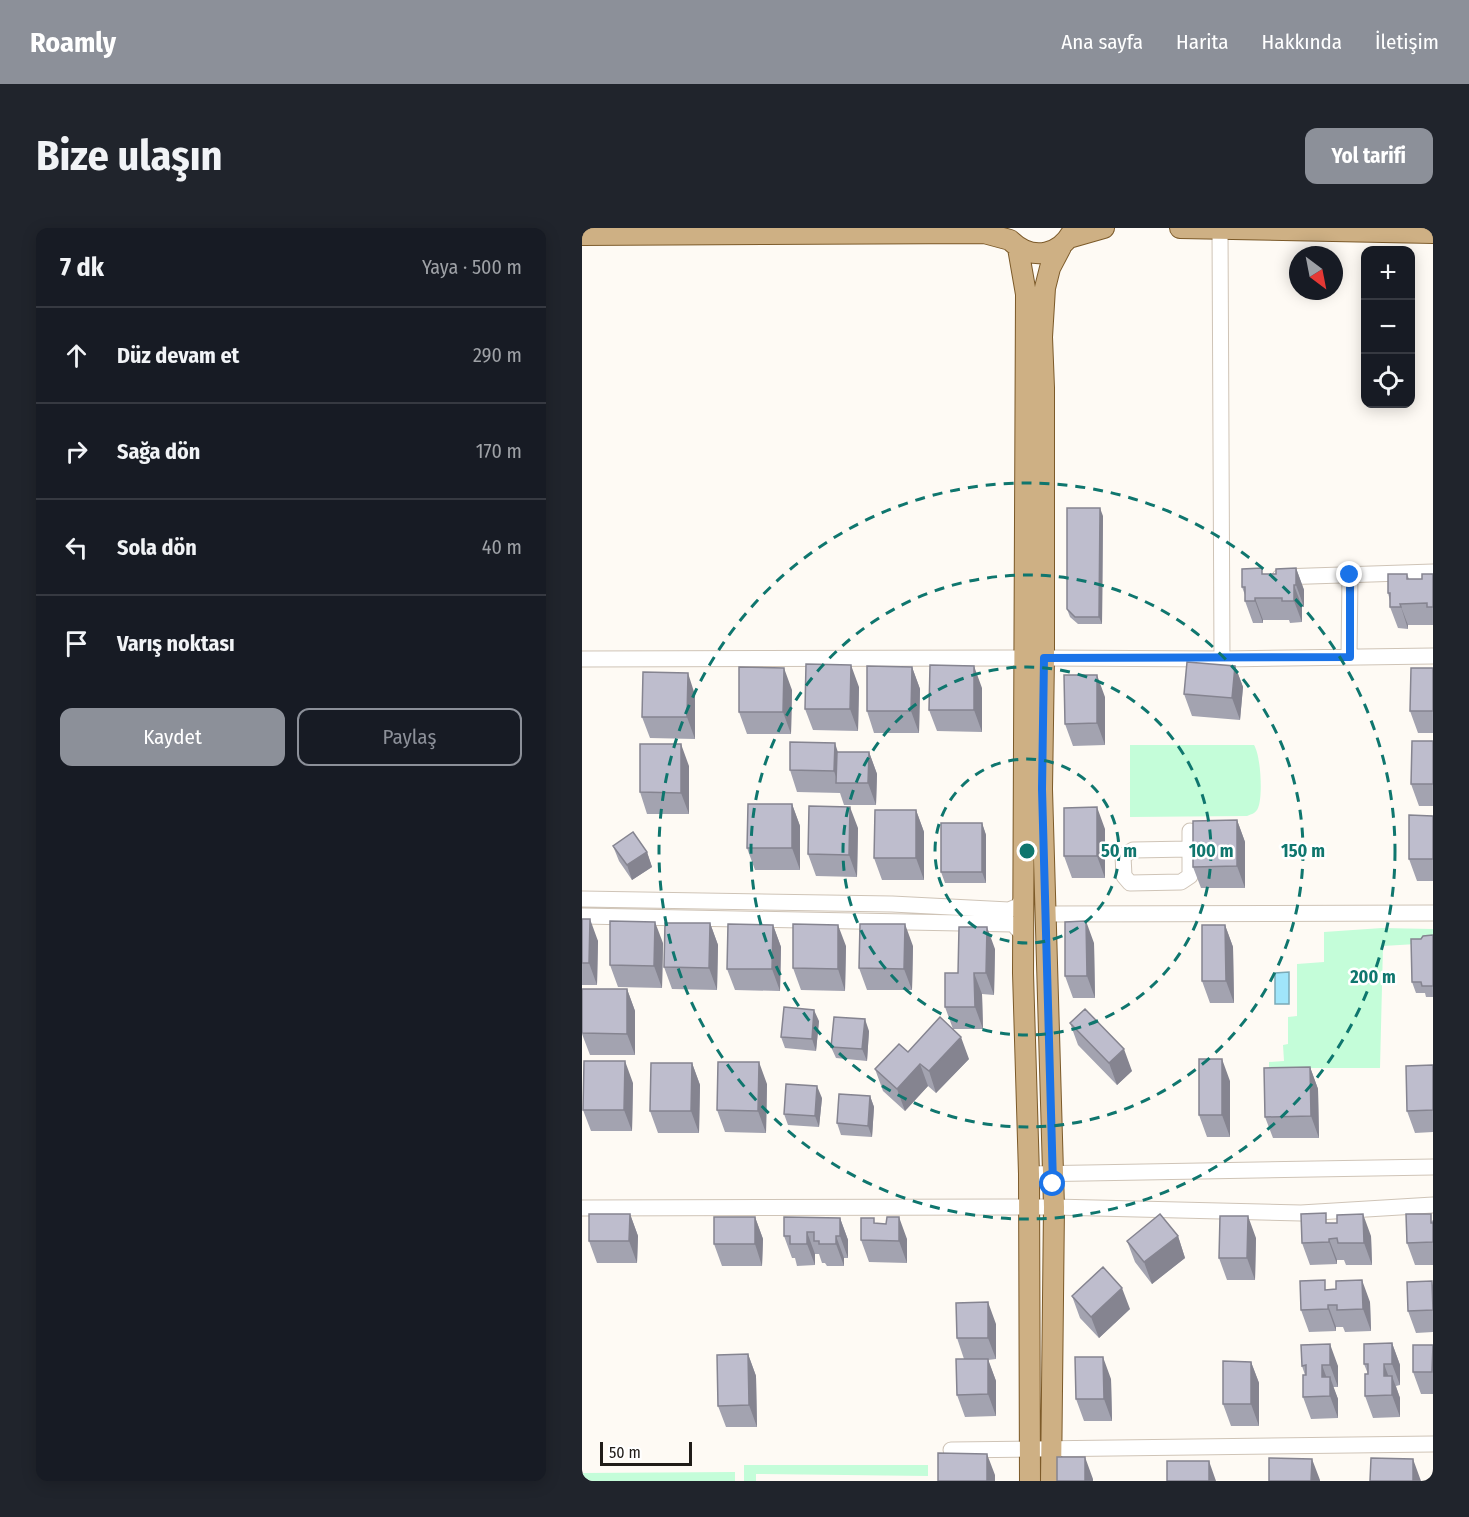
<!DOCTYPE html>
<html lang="tr">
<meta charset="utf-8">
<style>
body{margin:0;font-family:"Fira Sans Condensed",sans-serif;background:#20242c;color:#f1f3f6}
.controls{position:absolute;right:18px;top:18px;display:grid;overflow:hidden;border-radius:12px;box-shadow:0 3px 15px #0003}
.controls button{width:54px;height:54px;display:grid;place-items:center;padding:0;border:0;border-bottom:2px solid #363941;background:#171b24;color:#f1f3f6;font:30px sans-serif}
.compass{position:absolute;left:707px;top:18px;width:54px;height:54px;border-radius:50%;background:#171b24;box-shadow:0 3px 15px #0003;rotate:148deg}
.scale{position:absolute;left:18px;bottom:15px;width:92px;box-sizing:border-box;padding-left:6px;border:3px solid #201c18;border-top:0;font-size:16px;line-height:21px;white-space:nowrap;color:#201c18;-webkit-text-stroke:4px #fff;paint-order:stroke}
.stop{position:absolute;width:18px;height:18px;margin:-14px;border:4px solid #1a73e8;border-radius:50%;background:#fff}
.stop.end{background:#1a73e8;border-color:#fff;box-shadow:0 2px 6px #0008}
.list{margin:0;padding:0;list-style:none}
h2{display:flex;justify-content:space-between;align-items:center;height:78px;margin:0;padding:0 24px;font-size:26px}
h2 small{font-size:20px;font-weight:400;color:#9ea1a6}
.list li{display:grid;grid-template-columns:39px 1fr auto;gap:18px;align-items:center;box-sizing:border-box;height:96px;padding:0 24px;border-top:2px solid #363941}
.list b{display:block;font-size:22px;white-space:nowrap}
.list em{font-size:20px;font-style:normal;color:#9ea1a6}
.actions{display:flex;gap:12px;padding:18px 24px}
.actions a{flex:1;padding:14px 0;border:2px solid #8c9099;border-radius:12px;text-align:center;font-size:21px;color:#8c9099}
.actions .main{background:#8c9099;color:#fff}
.icon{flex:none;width:33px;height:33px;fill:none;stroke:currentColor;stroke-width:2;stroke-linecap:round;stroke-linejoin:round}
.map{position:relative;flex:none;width:851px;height:1253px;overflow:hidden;border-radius:12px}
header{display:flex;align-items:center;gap:36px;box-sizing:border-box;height:84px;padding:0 30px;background:#8c9099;color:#fff}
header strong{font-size:28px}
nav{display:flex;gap:33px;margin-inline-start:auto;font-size:21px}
.intro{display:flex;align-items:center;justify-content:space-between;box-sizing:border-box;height:144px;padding:0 36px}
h1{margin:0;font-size:42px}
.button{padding:15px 27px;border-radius:12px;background:#8c9099;color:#fff;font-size:21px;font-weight:700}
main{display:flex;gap:36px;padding:0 36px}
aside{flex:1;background:#171b24;border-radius:12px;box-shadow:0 3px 15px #0003}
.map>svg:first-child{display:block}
.green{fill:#c4fdd9}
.water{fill:#a0e5fa;stroke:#7aa9b6;stroke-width:1.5}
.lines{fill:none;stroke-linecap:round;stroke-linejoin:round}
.minor-casing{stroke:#cfc4b7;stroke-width:17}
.major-casing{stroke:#7c5a29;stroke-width:22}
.minor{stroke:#fff;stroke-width:15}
.major{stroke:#ceb084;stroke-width:20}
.wall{fill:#a3a3b0}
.shaded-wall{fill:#858490}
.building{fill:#bebdcd;stroke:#858490;stroke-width:1.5}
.route{stroke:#1a73e8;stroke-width:8}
.ring{fill:none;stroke:#0f766e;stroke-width:3;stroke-dasharray:10 8}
.centre{fill:#0f766e;stroke:#fff;stroke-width:3}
.ring-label{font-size:18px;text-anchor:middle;font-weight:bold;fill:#0f766e;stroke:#fff;stroke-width:5;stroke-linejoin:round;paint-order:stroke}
</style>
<header>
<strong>Roamly</strong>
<nav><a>Ana sayfa</a><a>Harita</a><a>Hakkında</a><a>İletişim</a></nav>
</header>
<div class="intro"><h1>Bize ulaşın</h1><a class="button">Yol tarifi</a></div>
<main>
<aside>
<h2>7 dk<small>Yaya · 500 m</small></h2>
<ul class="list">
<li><svg class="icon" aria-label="ahead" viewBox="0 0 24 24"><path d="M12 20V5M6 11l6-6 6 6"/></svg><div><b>Düz devam et</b></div><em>290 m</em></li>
<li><svg class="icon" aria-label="right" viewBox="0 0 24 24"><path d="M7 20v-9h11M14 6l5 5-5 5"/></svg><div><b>Sağa dön</b></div><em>170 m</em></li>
<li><svg class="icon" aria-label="left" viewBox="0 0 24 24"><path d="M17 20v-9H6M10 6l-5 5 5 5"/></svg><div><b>Sola dön</b></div><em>40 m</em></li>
<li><svg class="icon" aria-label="arrive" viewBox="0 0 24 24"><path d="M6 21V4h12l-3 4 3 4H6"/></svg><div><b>Varış noktası</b></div></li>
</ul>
<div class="actions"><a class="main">Kaydet</a><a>Paylaş</a></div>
</aside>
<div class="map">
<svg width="851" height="1253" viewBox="0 0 851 1253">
<rect width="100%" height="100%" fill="#fefaf4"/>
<path class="green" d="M548 517H672C679 528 681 569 676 580 674 585 670 586 665 588L548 589Z
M800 700 851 701V715L801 718 798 840H687V834L702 833 701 817 706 816V789L715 788V736L742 734V704Z
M162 1237H346V1248L174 1246V1253H162Z
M153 1244V1253H0V1245Z"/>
<path class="water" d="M707 744V776H693V745Z"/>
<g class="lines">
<g class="minor-casing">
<path id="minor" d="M638 1 640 431
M698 349 851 344
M767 429 768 347
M462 430 640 431 851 428
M0 431 442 430
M608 603V648L599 654 548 655 542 648 541 628 551 622 608 621
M0 671 310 676 427 682 436 678 441 670
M464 686 851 685
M0 688 431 696 441 707
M447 946 851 939
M0 980 472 979 719 985 851 977
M369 1222 851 1216"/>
</g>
<g class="major-casing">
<path id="major" d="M598 0 851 5
M0 7 402 5 428 12
M487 10 522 0
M429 13C451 34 480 27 492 0
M436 20 444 66 441 745 447 946 448 1253
M469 1253 472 979 460 561 462 430V160L460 109 463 60 468 40 479 19"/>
</g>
<use href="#minor" class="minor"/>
<use href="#major" class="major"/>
</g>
<path class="wall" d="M521 288 520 396H496L488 389 485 381Z
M714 340 722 362V379H720V394L708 395 707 392H681V395H671L663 373V367L660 359 682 346H694Z
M825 346 827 351H840L851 346V397H826V401L816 400 808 379V373L806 365Z
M653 438 661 459 658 492 610 488 602 466Z
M330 439 338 461 337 505H292L285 483Z
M851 440V505H836L828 483Z
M277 459 276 503 231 502 223 481Z
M400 460V504L355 503 347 482Z
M210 462 209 506H165L157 484Z
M113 467V511L68 510 60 489Z
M523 469V517L491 518 483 496Z
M851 513V578H837L829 556Z
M256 524H287L295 546 294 577H262L258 565 215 564 208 542Z
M107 538V586H65L58 564Z
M210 576 218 598V642H173L165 620Z
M334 582 342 604V652H300L292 630Z
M851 588V653H835L827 631Z
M655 592 663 614V660H619L611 639Z
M400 595 404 607V655H363L359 644Z
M276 600 275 649 234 648 226 626Z
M523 601V650H490L482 628Z
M31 618 65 624 70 639 50 652 37 633Z
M0 691 16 713 15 757H0Z
M128 695 136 717 135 762 90 761 82 739Z
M191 697 199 719 198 763 153 762 145 741Z
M643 697 651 719 652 775H628L620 753Z
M851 707V769H844L843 765H834L830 754 839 711Z
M81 715 80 760 36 759 28 737Z
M512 715 513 770H491L483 748Z
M264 718 263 763 219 762 211 740Z
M331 718 330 762H285L277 740Z
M413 721 412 767 400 766 401 801H371L363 779 376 745Z
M45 761 53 783V827H8L0 806Z
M237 793 234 823 203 820 199 809Z
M488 795 550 843 535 857 496 817Z
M287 803 285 833 254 830 249 819Z
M326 824 387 831 354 865 346 858 323 883 301 863 293 841Z
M110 835 118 857 117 905H76L68 883Z
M851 837V904L833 905 825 883Z
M728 839 736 861 737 910H691L683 889Z
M648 853V909H625L617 887Z
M51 855 50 903H9L1 882Z
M185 856 184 905 143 904 135 882Z
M288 868 292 879 290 909 259 907 255 895Z
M240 870 237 899 206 897 202 886Z
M48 986 56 1008 55 1035H15L7 1013Z
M173 989 181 1011 180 1038H140L132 1016Z
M258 990 266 1012V1030H262V1038H245L243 1035H240L237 1026H233V1037L215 1038 213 1030H210L202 1008Z
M851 992V1037H833L825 1015Z
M294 995 325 1011V1035L287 1034 279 1012Z
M747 995 789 1008 790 1037H764L762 1032H755V1036L728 1037 720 1015Z
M596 1008 603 1030 570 1056 553 1034 545 1013Z
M674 1010 673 1052H645L637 1030Z
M851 1056V1104L834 1105 826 1083Z
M746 1062 788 1074 789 1103 763 1104 761 1099H754V1103L727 1104 719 1082Z
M490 1068 548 1081 517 1110 498 1090Z
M414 1096V1131L406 1132 414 1153V1188L383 1189 375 1167 382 1131 375 1110Z
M810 1115 818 1137V1157L814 1158 818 1170V1189L791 1190 783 1168 786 1146 782 1136Z
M719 1117 756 1138V1159H751L756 1171V1190L729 1191 721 1169 723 1147 720 1138Z
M851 1117V1166H839L831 1144Z
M166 1126 174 1148 175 1199H144L136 1178Z
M669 1134 677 1155V1198H649L641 1176Z
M529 1151 530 1193H502L494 1171Z"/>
<path class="shaded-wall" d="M518 280 521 288 520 396 517 389Z
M714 340 722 362V379L714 357Z
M712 357 720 379V394L712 373Z
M673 370 681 392V395L673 373Z
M818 376 826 397V401L819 379Z
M269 437 277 459 276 503 268 481Z
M392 438 400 460V504L392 482Z
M653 438 661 459 658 492 650 470Z
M330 439 338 461 337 505 329 483Z
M202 440 210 462 209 506 201 484Z
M106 445 113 467V511L105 489Z
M515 447 523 469V517L515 495Z
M253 515 260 537 256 555 252 543Z
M99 516 107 538V586L99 565Z
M287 524 295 546 294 577 286 555Z
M210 576 218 598V642L210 620Z
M268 579 276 600 275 649 267 627Z
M515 579 523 601V650L515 628Z
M334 582 342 604V652L334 630Z
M655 592 663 614V660L655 638Z
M400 595 404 607V655L400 644Z
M65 624 70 639 50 652 45 637Z
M8 691 16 713 15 757 7 735Z
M504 693 512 715 513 770 505 748Z
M73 694 81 715 80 760 72 738Z
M128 695 136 717 135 762 127 740Z
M323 696 331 718 330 762 322 741Z
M191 697 199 719 198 763 190 741Z
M256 697 264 718 263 763 256 741Z
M643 697 651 719 652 775 644 753Z
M405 699 413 721 412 767 404 745Z
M392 745 400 766 401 801 393 779Z
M45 761 53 783V827L45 806Z
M232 782 237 793 234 823 230 811Z
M283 791 287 803 285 833 280 821Z
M379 809 387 831 354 865 347 843Z
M542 821 550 843 535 857 527 835Z
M640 831 648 853V909L640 887Z
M43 833 51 855 50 903 42 882Z
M177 834 185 856 184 905 176 883Z
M110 835 118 857 117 905 109 883Z
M338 836 346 858 323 883 315 861Z
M728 839 736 861 737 910 729 888Z
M235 858 240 870 237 899 233 888Z
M288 868 292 879 290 909 286 898Z
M48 986 56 1008 55 1035 47 1013Z
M781 986 789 1008 790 1037 782 1015Z
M666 988 674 1010 673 1052 665 1030Z
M173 989 181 1011 180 1038 173 1016Z
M317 989 325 1011V1035L317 1013Z
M258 990 266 1012V1030L258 1008Z
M225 1004 233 1026V1037L225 1016Z
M254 1008 262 1030V1038L254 1016Z
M596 1008 603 1030 570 1056 562 1034Z
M747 1011 755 1032V1036L747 1014Z
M780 1052 788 1074 789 1103 781 1081Z
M540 1060 548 1081 517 1110 509 1089Z
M406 1074 414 1096V1131L406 1110Z
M746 1077 754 1099V1103L746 1081Z
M810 1115 818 1137V1157L810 1136Z
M748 1116 756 1138V1159L748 1137Z
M166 1126 174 1148 175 1199 167 1177Z
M521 1129 529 1151 530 1193 522 1171Z
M406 1131 414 1153V1188L406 1166Z
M669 1134 677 1155V1198L669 1176Z
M802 1136 810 1158 802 1148Z
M740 1137 748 1159 740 1149Z
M810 1148 818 1170V1189L810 1167Z
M748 1149 756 1171V1190L748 1168Z
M405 1226 413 1247V1253H405Z
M503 1229 511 1251V1253H503Z
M730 1231 738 1252V1253H729Z
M831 1231 839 1253H831Z
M627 1233 634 1253H627Z"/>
<path class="building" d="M485 280H518L517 389H493L485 381Z
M680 340V346H694V341L714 340V357H712V373H700V370H673V373H663V359H660V341Z
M806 346H825V351H840V346H851V379H845V375L818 376 819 379H808V365H806Z
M605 434 653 438 650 470 602 466Z
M224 436 269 437 268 481H223Z
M348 437 392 438V482H347Z
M285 438 330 439 329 483H285Z
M157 439 202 440 201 484H157Z
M829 440H851V483H828Z
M61 444 106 445 105 489H60Z
M482 447H515V495L483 496Z
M830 513H851V556H829Z
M208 514 253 515 252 543 208 542Z
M58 516H99V565L58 564Z
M255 524H287L286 555H254Z
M166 576H210V620H165Z
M227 578 268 579 267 627 226 626Z
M515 579V628H482V580Z
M293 582H334V630H292Z
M827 587 851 588V631H827Z
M655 592V638L611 639V593Z
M359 595H400V644H359Z
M51 604 65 624 45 637 31 618Z
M0 691H8L7 735H0Z
M28 693 73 694 72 738 28 737Z
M504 693 505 748H483V694Z
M83 695H128L127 740 82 739Z
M146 696 191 697 190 741H145Z
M211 696 256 697V741L211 740Z
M278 696H323L322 741 277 740Z
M620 697H643L644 753H620Z
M377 699H405L404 745H392L393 779H363V745H376Z
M851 707V758H840L839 754H830L829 711H839L841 708Z
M0 761H45V806L0 805Z
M202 779 232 782 230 811 199 809Z
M503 781 542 821 527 835 488 795Z
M252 789 283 791 280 821 249 819Z
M358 789 379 809 347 843 338 836 315 861 293 841 317 816 326 824Z
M617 831H640V887H617Z
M2 833H43L42 882H1Z
M136 834H177L176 883 135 882Z
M69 835H110L109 883H68Z
M851 837V882L825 883 824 838Z
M728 839 729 888 683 889 682 840Z
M204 856 235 858 233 888 202 886Z
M257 866 288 868 286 898 255 895Z
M744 985V995H755V987L781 986 782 1015H756L755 1010 747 1011V1014L720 1015 719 986Z
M7 986H48L47 1013H7Z
M578 986 596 1008 562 1034 545 1013Z
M824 986H849V995H851V1014L825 1015Z
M638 988H666L665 1030H637Z
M132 989H173V1016H132Z
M202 989 258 990V1008H254V1016H237V1013H232V1004H225V1016H208V1008H202Z
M305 989H317V1013L279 1012V990H292V995L304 996Z
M521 1039 540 1060 509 1089 490 1068Z
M743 1052V1062L754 1061V1053L780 1052 781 1081 755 1082V1077H746V1081L719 1082 718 1053Z
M850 1053 851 1082 826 1083 825 1054Z
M406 1074V1110H375L374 1075Z
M810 1115V1136H802V1148H810V1167L783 1168V1146H786V1136H782V1116Z
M748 1116V1137H740V1149H748V1168L721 1169V1147H724V1137L720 1138 719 1117Z
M831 1117H851L850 1144H831Z
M166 1126 167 1177 136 1178 135 1127Z
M493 1129H521L522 1171H494Z
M374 1131H406V1166L375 1167Z
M641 1133 669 1134V1176H641Z
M356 1225 405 1226V1253H356Z
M475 1229H503V1253H475Z
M687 1230 730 1231 729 1253H687Z
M789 1230 831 1231V1253H788Z
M585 1233H627V1253H585Z"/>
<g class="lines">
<path class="route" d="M471 956 460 561 462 430 768 429V347"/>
</g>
<g class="ring">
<circle cx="445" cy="623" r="92"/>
<circle cx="445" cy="623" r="184"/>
<circle cx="445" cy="623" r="276"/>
<circle cx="445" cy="623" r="368"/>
</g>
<circle cx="445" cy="623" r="9" class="centre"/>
<g class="ring-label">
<text x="537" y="629">50 m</text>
<text x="629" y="629">100 m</text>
<text x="721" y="629">150 m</text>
<text x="791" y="755">200 m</text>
</g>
</svg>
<div class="controls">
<button>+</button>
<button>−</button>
<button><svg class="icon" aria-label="locate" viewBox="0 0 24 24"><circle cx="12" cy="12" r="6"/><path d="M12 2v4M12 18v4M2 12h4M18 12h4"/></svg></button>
</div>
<svg class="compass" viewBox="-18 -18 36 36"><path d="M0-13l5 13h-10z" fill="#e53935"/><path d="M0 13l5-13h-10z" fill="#9ea1a6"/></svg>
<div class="scale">50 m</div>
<div class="stop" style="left:471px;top:956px"></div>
<div class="stop end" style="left:768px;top:347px"></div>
</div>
</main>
